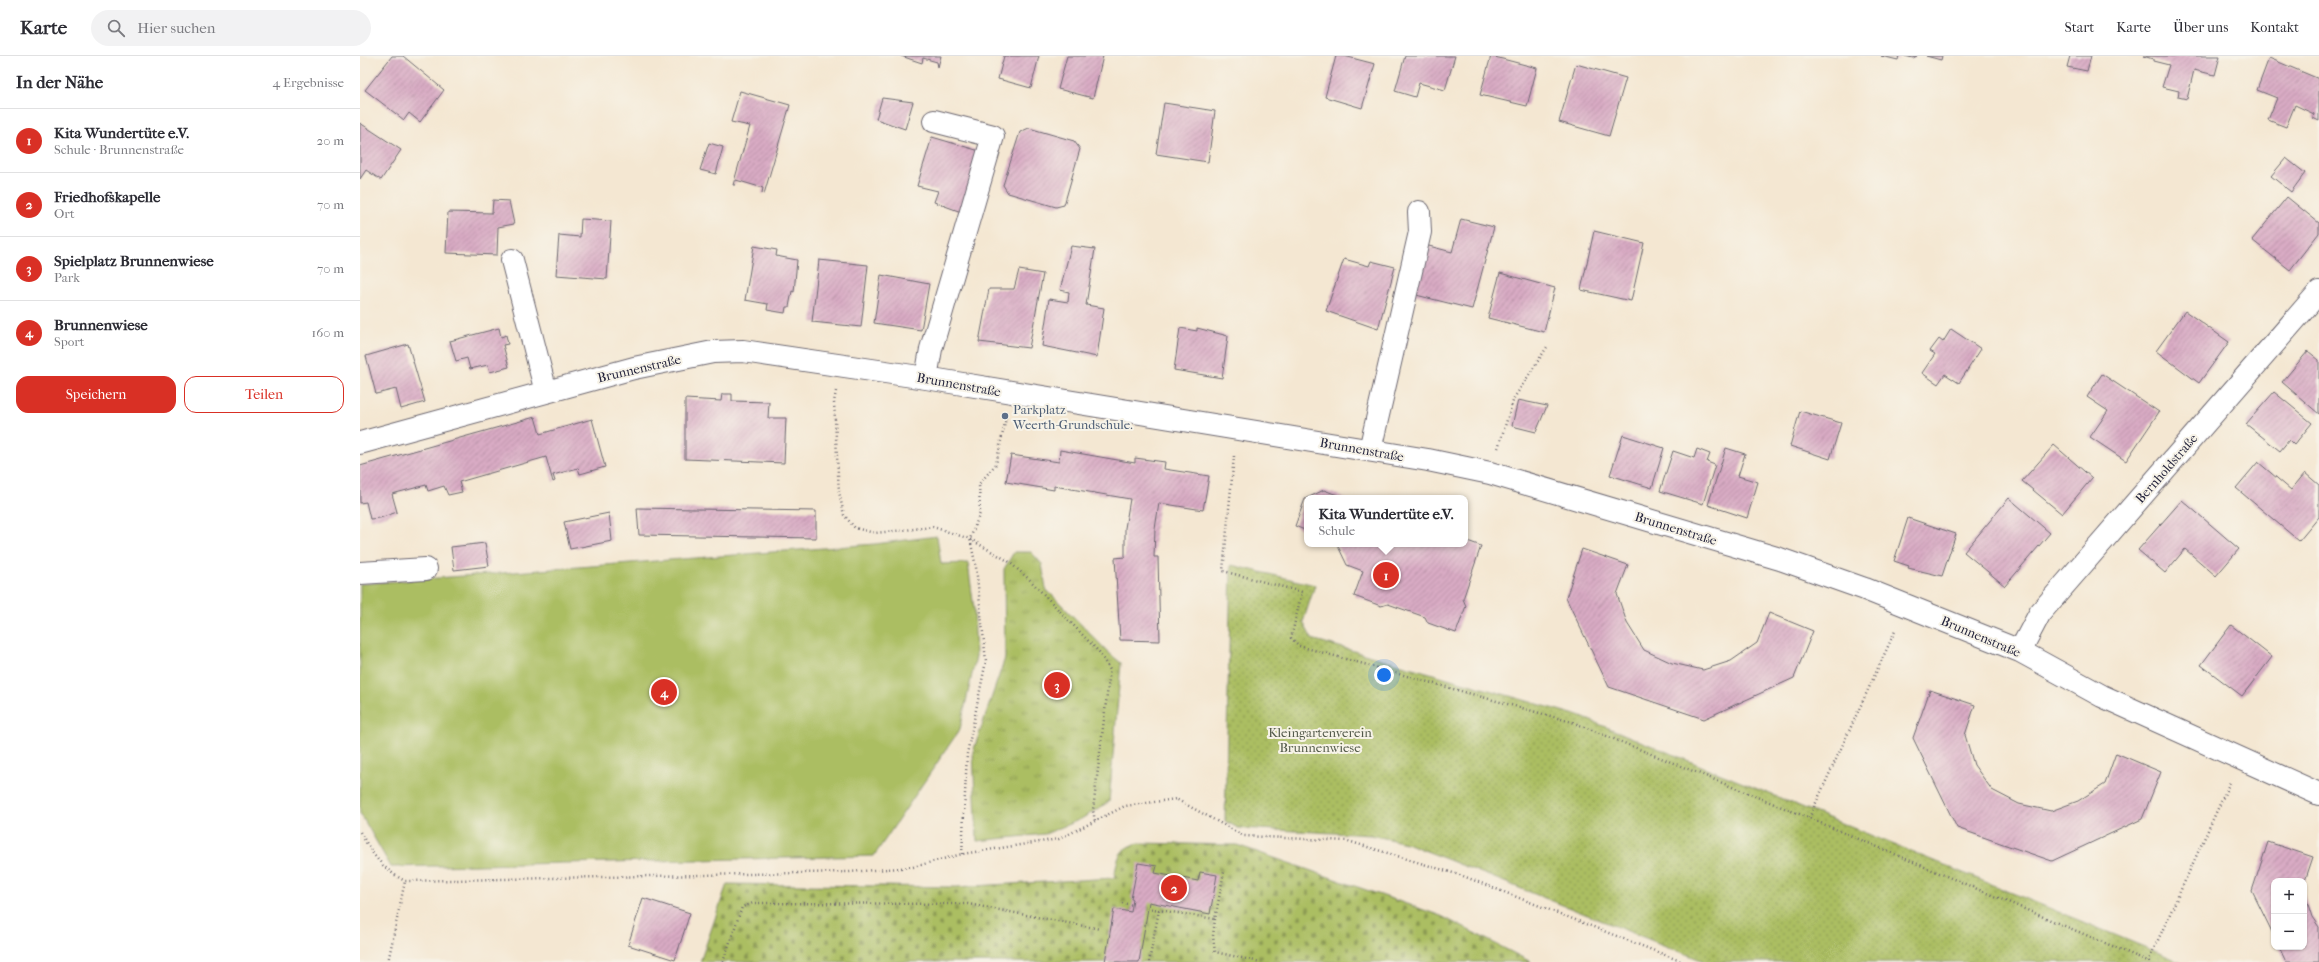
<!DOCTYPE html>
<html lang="de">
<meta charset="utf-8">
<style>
body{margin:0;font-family:"IM FELL French Canon",serif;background:#f2f2f3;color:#2b2b33}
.controls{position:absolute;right:12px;bottom:12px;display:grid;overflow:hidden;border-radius:8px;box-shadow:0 1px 3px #0004}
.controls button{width:36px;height:36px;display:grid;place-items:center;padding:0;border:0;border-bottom:1px solid #e1e1e2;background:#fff;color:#2b2b33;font:20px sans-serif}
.you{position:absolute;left:1024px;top:619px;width:14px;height:14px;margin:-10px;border:3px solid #fff;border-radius:50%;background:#1a73e8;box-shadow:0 0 0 6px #1a73e833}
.badge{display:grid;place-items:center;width:26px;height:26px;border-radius:50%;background:#d93025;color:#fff;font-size:13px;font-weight:700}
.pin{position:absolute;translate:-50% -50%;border:2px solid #fff;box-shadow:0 1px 4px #0006}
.popup{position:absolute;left:944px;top:439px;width:164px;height:52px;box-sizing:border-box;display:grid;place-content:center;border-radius:8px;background:#fff;filter:drop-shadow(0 1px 3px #0005);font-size:13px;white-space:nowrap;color:#7c7c81}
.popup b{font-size:15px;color:#2b2b33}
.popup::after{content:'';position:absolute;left:50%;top:100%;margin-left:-8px;border:8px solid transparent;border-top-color:#fff}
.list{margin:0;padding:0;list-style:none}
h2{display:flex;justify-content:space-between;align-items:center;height:52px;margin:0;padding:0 16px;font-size:17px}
h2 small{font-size:13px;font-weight:400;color:#7c7c81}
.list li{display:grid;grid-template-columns:26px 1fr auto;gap:12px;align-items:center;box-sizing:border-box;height:64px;padding:0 16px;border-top:1px solid #e1e1e2}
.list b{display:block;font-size:15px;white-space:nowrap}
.list p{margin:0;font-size:13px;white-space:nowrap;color:#7c7c81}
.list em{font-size:13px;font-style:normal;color:#7c7c81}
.actions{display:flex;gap:8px;padding:12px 16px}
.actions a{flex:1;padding:9px 0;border:1px solid #d93025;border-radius:12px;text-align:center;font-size:14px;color:#d93025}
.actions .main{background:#d93025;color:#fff}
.icon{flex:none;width:22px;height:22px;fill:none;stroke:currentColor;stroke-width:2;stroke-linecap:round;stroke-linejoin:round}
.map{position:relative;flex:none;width:1959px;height:906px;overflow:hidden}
header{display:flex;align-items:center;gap:24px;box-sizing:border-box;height:56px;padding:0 20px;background:#fff;border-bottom:1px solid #e1e1e2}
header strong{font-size:19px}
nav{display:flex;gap:22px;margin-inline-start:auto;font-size:14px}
.search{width:280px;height:36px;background:#f2f2f3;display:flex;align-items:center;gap:10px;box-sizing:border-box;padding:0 14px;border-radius:22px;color:#7c7c81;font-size:15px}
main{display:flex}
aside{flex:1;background:#fff}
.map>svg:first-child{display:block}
.grass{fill:#abbe62;stroke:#66704e}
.cemetery{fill:url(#cemetery-stones);stroke:#66704e}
.park{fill:url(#park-tufts);stroke:#66704e}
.garden{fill:url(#garden-dots);stroke:#66704e}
.building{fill:url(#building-hatch)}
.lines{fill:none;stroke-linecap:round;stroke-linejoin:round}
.minor-casing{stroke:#6c6770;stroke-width:24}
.path{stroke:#6c6770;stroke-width:2.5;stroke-dasharray:1 3;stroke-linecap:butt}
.minor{stroke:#fff;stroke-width:22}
.service-dot{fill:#5c6f8a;stroke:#f7f3e8;stroke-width:1.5}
.labels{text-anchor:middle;stroke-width:4;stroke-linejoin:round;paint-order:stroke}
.street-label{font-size:13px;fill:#22223b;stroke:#f7f3e8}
.service-label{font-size:13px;fill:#4e5e75;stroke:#f7f3e8;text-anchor:start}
.park-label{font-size:13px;fill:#525949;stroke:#f7f3e8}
</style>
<header>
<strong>Karte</strong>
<div class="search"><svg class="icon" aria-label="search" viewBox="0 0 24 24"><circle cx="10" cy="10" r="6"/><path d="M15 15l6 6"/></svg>Hier suchen</div>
<nav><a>Start</a><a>Karte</a><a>Über uns</a><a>Kontakt</a></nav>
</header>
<main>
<aside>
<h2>In der Nähe<small>4 Ergebnisse</small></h2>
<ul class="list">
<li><span class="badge">1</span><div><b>Kita Wundertüte e.V.</b><p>Schule · Brunnenstraße</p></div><em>20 m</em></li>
<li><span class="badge">2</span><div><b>Friedhofskapelle</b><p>Ort</p></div><em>70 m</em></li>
<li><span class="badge">3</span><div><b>Spielplatz Brunnenwiese</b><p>Park</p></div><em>70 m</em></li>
<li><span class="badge">4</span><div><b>Brunnenwiese</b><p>Sport</p></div><em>160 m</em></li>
</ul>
<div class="actions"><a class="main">Speichern</a><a>Teilen</a></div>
</aside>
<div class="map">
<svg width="1959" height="906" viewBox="0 0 1959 906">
<defs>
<pattern id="cemetery-stones" width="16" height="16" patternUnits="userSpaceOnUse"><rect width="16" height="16" fill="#abbe62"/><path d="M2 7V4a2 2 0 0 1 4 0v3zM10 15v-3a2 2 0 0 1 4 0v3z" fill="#8b9a52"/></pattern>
<pattern id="park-tufts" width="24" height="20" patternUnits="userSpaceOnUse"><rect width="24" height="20" fill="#abbe62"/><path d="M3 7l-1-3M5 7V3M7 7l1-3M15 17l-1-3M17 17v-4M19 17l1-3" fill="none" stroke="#8b9a52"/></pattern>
<pattern id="garden-dots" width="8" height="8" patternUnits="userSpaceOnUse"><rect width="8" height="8" fill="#abbe62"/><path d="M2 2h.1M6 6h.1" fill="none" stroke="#8b9a52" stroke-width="1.8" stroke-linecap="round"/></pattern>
<pattern id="building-hatch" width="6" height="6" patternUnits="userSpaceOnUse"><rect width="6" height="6" fill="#d9abc4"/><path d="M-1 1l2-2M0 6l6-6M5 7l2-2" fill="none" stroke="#b08ba0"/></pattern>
</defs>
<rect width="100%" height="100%" fill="#f7f3e8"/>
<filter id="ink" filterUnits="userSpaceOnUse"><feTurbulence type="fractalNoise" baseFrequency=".025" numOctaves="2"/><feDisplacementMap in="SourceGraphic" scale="8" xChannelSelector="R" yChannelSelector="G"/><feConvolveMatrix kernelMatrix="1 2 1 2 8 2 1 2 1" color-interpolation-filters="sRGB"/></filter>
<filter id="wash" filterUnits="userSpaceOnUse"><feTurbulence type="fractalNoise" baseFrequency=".012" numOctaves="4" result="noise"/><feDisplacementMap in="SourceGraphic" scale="16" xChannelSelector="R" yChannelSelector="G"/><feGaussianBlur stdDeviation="0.9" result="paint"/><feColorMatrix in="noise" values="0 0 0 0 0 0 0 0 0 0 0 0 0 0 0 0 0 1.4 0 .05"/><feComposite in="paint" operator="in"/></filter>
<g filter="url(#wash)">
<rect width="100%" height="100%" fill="#f4e7d2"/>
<path class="grass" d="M577 480 581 508 608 507 614 553 616 600 600 673 514 800 31 811 0 757V528L515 488Z"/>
<path class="cemetery" d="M779 787 877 789 1081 860 1171 906H340L367 828 596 831 754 822C758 803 757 792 779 787Z"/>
<path class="park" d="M654 496H671L682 508 686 533 749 597 761 607 749 746 721 763 685 778 617 785 613 696 645 602 644 513Z"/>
<path class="garden" d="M871 509 955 529 943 566 952 583 1219 660 1821 906H1346L1046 787 1011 779 878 772 865 765Z"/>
<g id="blocks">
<path class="building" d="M32 0H43L84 34 60 66 49 57 44 64 5 34Z
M541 0H581L578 11 577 6 563 2 562 7Z
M644 0H679L671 32 638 23Z
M707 0H743L733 42 698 33Z
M976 0H984L1015 8 1002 52 965 41Z
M1045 0H1095L1085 34 1059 27 1055 41 1035 35Z
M1131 0 1177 12 1167 50 1120 39Z
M1521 0H1539L1538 4Z
M1545 0H1557L1553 2Z
M1566 0H1582L1581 4Z
M1710 0H1731L1727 15 1707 11Z
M1783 0H1860L1855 19 1834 14 1827 43 1818 41 1819 35 1802 31 1809 9 1793 5V3Z
M1909 2 1959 23V65L1953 62 1954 58 1935 49 1926 71 1908 64 1917 42 1897 34Z
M1216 8 1266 22 1249 80 1199 66Z
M380 35 430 49 404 138 402 137 403 132 376 124 375 129H373L390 70 371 66Z
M522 42 553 46 545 73 516 63Z
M804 47 855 55 848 106 796 98Z
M0 67 41 94 21 124 6 114 0 123Z
M669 72 714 85 720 93 704 149 696 151 648 137 643 129 660 76Z
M572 81 623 96 604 157 574 146 578 135 557 130Z
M349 87 363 91 356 118 340 114Z
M1926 102 1945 117 1931 136 1911 120Z
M1927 141 1959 167V177L1930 214 1892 184Z
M133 144 149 145 154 168 138 171 137 199 86 197 88 156 132 157Z
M221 163 251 165 247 223 196 219 199 179 220 181Z
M1101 163 1134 171 1112 253 1052 238 1065 189 1092 196Z
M1234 175 1284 187 1271 245 1221 234Z
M394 190 417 194 416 200 437 204 434 236 432 235 429 251H426L425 257 407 254 408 248 385 244Z
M711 190 735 193 726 249 744 252 737 301 682 290 689 243 708 246 709 236 700 234Z
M984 203 1009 210 1011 205 1035 211 1018 273 966 255Z
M459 204 508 209 501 271 452 266Z
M659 214 683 218 669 292 619 286 629 233H654Z
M1140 217 1195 232 1184 276 1128 262Z
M521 219 569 228 561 274 514 267Z
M1825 255 1869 286 1839 327 1796 295Z
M139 272 141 281 146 279 148 288 143 289 149 311 130 316 128 309 110 313 107 302 96 305 90 285Z
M820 272 837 275V272L868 280 862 322 814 314Z
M1591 273 1621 293 1599 327 1585 318 1578 328 1562 317 1575 298 1570 295 1579 283 1583 286Z
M48 288 65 346 41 353 36 333 16 338 6 300Z
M1948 295 1959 304V358L1922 326Z
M1742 318 1799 356 1766 405 1730 381 1748 355 1727 341Z
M1914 336 1952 367 1934 389 1929 384 1920 395 1886 368Z
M362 338H372V345L409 346 408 362H426L424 407 325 403V343L361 345Z
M1158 344 1187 350 1176 376 1152 370Z
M1440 355 1481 367 1470 403 1430 390Z
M175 361 180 378 232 363 245 411 220 418 218 412 193 419 195 425 193 426 186 401 99 426 102 436 88 439 84 430 68 435 66 429 32 438 37 456 20 462 10 463 6 446 0 447V410Z
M1263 379 1304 392 1292 432 1250 419Z
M1694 389 1732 422 1702 458 1662 425Z
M1366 392 1385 398 1378 420 1398 426 1387 462 1348 449Z
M1337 393 1350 398 1347 406 1355 409 1343 448 1300 435 1313 395 1334 402Z
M700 394 775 407V402L805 406 804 413 849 420 843 454 799 447 795 473 794 501H798L800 585 760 584 755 502 765 501V472L770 443 694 430V434L646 426 651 399 699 406Z
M1898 406 1931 434 1945 417 1959 429V461L1939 485 1876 432Z
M964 434 985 442H947Z
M947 442V475L935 470 945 443Z
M1649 442 1690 477 1645 530 1604 496Z
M1822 444 1879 493 1856 520 1825 493 1805 517 1778 494Z
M277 452 456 455V482L279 479Z
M249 457 252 485 210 493 204 466Z
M1548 462 1596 478 1582 520 1548 512 1549 510 1534 505Z
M1105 484 1121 490 1103 543 1106 550 1096 577 1068 567 1065 561 1028 548 1021 550 994 540 1003 515 987 509 977 488H1105Z
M125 487 129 510 94 514 91 491Z
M1222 493 1268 509 1257 538 1267 567 1284 594 1312 607 1343 614 1371 605 1397 587 1409 557 1453 575 1434 622 1344 663 1249 631 1206 542Z
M1871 569 1912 601 1882 640 1841 609Z
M1570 634 1615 649 1605 679 1614 709 1632 734 1659 748 1691 755 1718 745 1745 728 1756 697 1801 716 1782 763 1692 805 1597 772 1553 682Z
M1908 786 1953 801 1945 825H1914V880L1892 835Z
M778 807 797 810 795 817 838 825 840 816 857 819 850 858 789 846 779 906H745L754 853 771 856 773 843H771Z
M1944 836 1952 861 1959 871V906H1926L1919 891H1944Z
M283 842 330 857 315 904 268 889Z"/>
</g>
</g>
<g filter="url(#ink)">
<use href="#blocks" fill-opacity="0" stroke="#6c6770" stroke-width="1"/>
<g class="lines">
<g class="minor-casing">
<path id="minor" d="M152 204 186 336
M566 322 571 293 633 80 574 65
M0 387 274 312 353 296 383 295 566 322 1068 404 1130 417 1420 503 1505 533 1660 595 1742 640 1959 738
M1010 394 1060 176 1059 156
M0 517 66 513
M1660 595 1680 557 1959 236"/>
</g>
<path class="path" d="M476 335 474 346 479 436 484 459 495 472 515 477 573 471 610 483 648 505 670 524 739 596 750 614 733 754 735 765
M1138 392 1154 342 1187 291
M874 400 863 515 942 536 931 582 939 590 1212 666 1449 762 1790 906
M1449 762 1536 573
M0 776C13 799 21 812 45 825L489 816 553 811 602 798 699 783 765 750 816 743 884 780 988 785 1103 820 1323 906
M602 798 607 698 626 605 616 511 610 483 620 457 619 428 636 408 646 362
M762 847 772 849
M787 852 799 854
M855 863 853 880 855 896 900 906
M28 906 45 825
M363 906 382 851 393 847 608 848 740 873
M789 906 799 854 855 863 864 816
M1788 906 1870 726"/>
<use href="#minor" class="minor"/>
</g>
</g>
<circle class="service-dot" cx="645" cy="360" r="4"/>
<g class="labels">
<g class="street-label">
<text transform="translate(279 312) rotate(-13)" y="5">Brunnenstraße</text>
<text transform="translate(599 328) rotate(10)" y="5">Brunnenstraße</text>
<text transform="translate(1002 393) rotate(10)" y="5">Brunnenstraße</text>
<text transform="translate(1806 412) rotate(-49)" y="5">Bernholdstraße</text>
<text transform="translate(1316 472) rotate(17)" y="5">Brunnenstraße</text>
<text transform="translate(1621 580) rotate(23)" y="5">Brunnenstraße</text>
</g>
<g class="service-label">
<text x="653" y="358">Parkplatz<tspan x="653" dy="15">Weerth-Grundschule.</tspan></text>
</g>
<g class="park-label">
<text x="960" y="681">Kleingartenverein<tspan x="960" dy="15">Brunnenwiese</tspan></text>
</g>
</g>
</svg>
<div class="controls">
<button>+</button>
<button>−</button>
</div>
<div class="you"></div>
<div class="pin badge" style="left:1026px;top:519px">1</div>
<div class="popup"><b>Kita Wundertüte e.V.</b>Schule</div>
<div class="pin badge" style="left:814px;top:832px">2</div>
<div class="pin badge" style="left:697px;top:629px">3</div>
<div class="pin badge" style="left:304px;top:636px">4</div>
</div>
</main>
